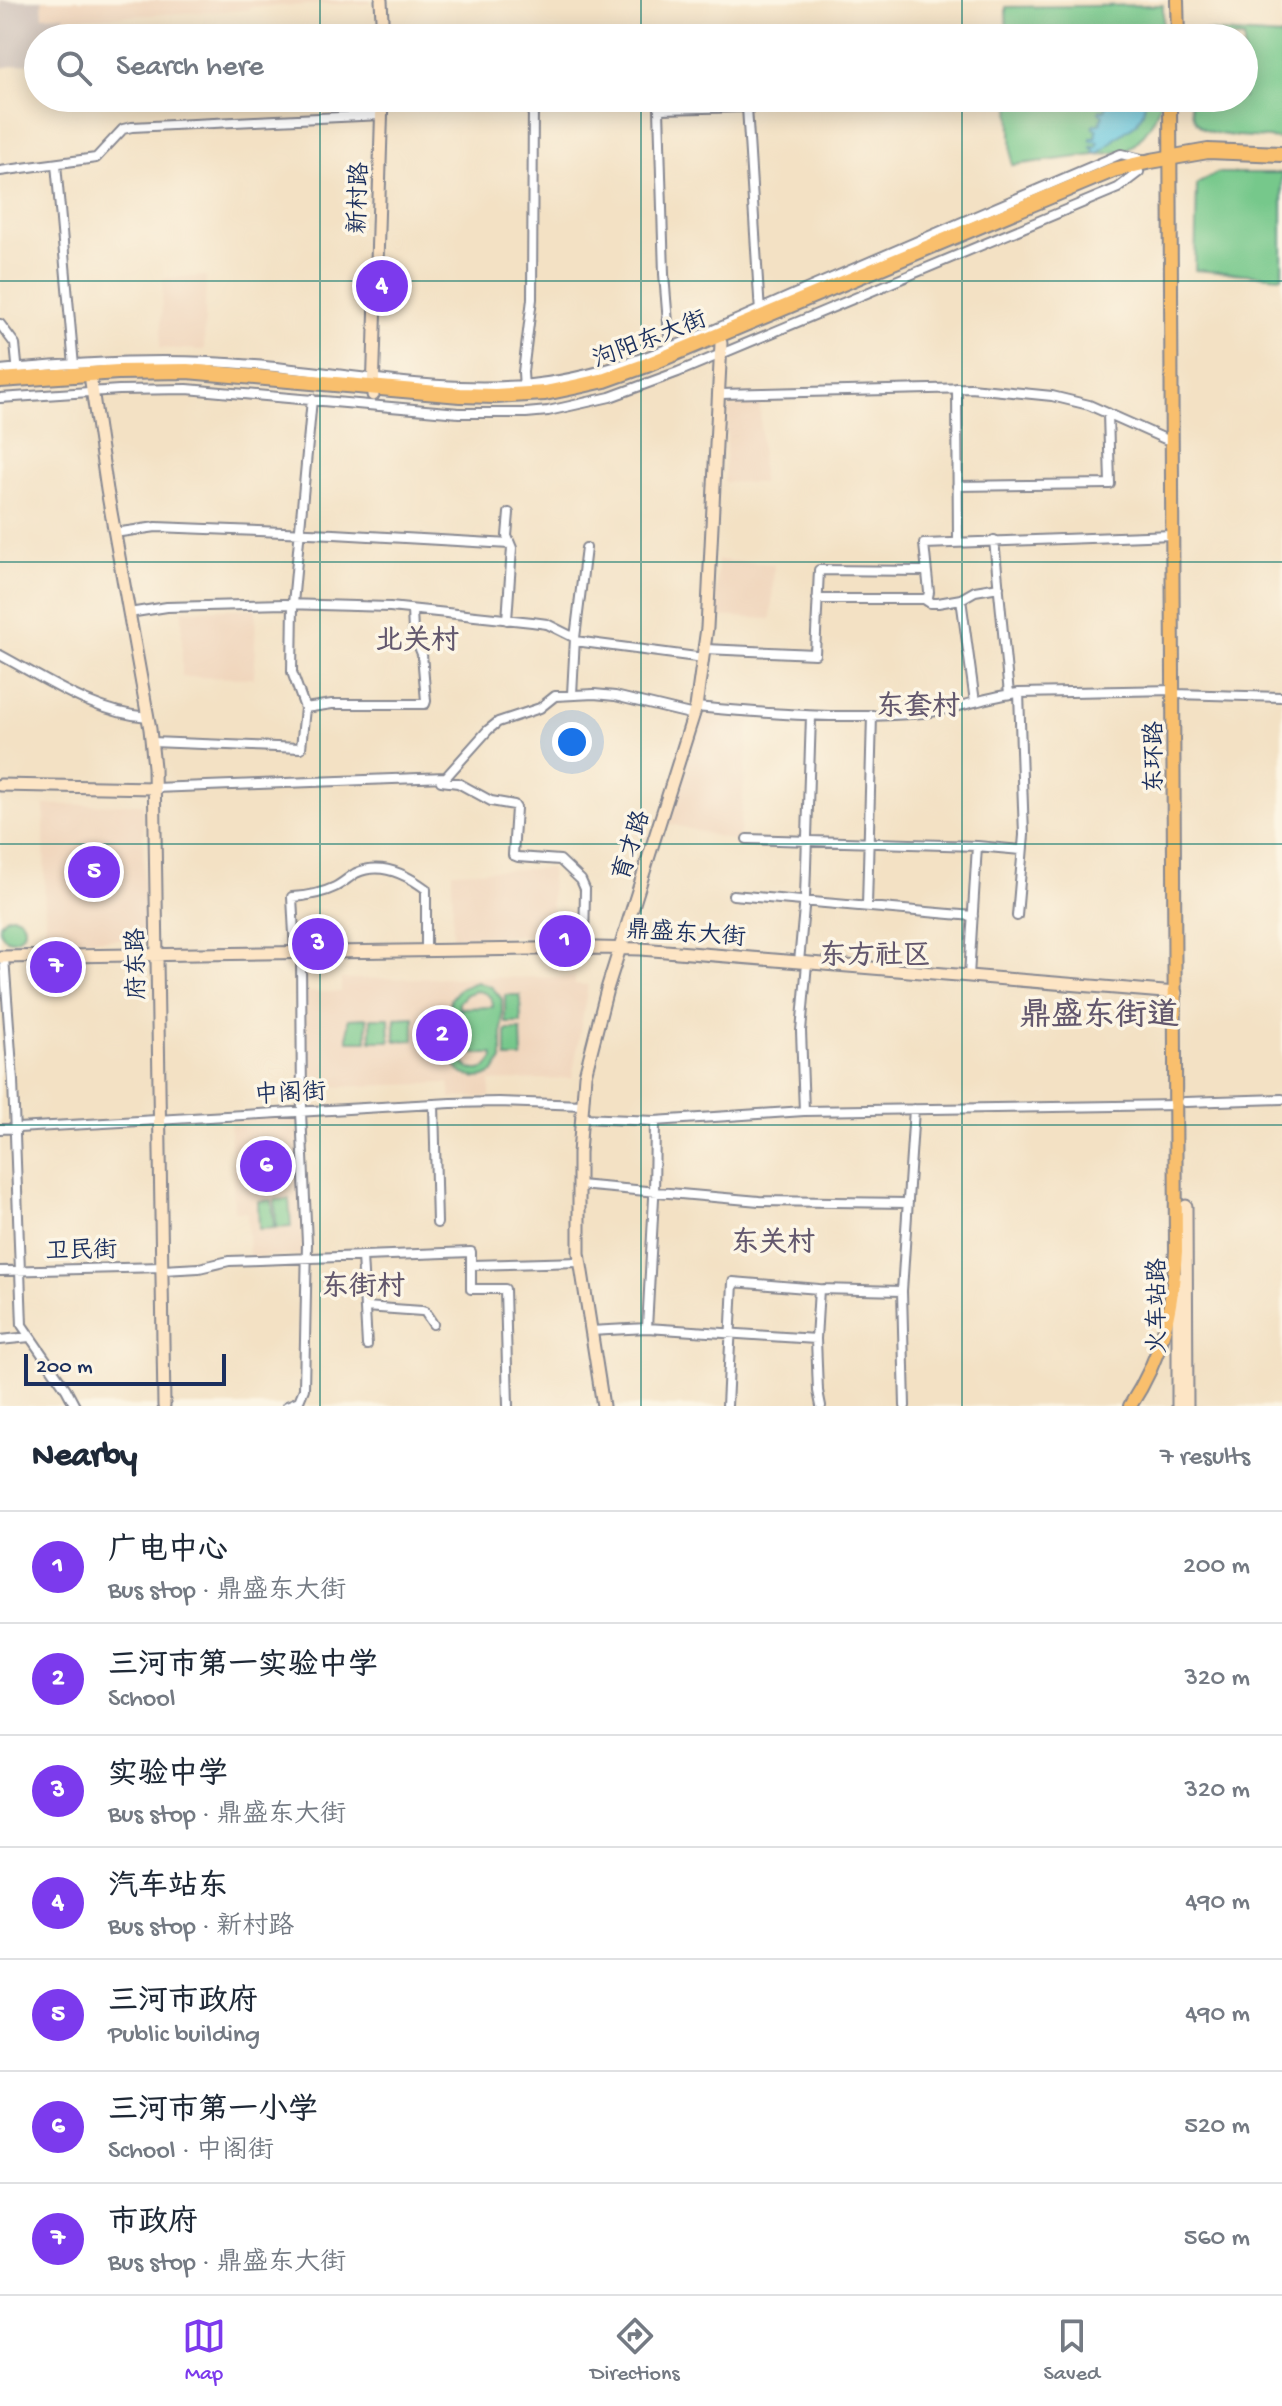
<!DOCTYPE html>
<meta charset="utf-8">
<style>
body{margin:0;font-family:"Gochi Hand","LXGW WenKai TC",sans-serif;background:#f6f6f7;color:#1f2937}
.scale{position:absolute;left:24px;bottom:20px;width:202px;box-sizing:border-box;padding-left:8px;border:4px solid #1b2f5e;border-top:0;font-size:22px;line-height:28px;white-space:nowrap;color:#1b2f5e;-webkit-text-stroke:6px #fcf5e5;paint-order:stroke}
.you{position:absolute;left:572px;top:742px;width:28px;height:28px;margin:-20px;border:6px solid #fff;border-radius:50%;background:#1a73e8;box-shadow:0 0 0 12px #1a73e833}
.badge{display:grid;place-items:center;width:52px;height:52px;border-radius:50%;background:#7c3aed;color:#fff;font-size:26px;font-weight:700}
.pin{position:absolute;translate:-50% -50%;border:4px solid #fff;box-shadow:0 2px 8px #0006}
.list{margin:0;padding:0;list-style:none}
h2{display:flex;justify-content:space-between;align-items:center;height:104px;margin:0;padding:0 32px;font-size:34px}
h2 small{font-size:26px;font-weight:400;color:#747a83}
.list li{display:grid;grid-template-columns:52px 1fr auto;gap:24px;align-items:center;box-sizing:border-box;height:112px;padding:0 32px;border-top:2px solid #e0e1e3}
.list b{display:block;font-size:30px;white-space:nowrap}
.list p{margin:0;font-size:26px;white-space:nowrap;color:#747a83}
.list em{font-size:26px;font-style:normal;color:#747a83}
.icon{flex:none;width:44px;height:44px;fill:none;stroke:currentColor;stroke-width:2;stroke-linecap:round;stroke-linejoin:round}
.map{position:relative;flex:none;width:1282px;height:1406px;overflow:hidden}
.search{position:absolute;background:#fff;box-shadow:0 4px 20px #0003;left:24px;right:24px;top:24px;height:88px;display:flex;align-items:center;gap:20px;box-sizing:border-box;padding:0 28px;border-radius:44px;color:#747a83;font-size:30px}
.sheet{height:888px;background:#fff}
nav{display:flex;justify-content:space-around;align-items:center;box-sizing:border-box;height:112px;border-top:2px solid #e0e1e3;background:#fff;font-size:22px;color:#747a83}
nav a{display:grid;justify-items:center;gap:4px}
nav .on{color:#7c3aed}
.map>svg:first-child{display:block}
.built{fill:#f0d5bc}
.industrial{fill:#cec1b9}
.green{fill:#76c88b;stroke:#487c74;stroke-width:2;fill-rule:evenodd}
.water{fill:#62c6df;stroke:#3e7a9e;stroke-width:2}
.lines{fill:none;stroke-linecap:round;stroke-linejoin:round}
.street-casing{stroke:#878891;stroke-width:12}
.secondary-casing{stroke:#878891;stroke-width:15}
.primary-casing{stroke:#878891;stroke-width:16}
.highway-casing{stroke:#878891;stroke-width:18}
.street{stroke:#fff;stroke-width:8}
.secondary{stroke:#fde5c5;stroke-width:11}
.primary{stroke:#f9bf6d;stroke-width:12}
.highway{stroke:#f9bf6d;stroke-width:14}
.grid{fill:none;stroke:#0f766e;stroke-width:2;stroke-opacity:0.55}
.labels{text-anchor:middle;stroke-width:7;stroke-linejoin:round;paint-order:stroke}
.street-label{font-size:24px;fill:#1b2f5e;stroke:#fcf5e5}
.quarter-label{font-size:28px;font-weight:bold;fill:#63586e;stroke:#fcf5e5}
.district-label{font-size:32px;font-weight:bold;fill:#63586e;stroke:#fcf5e5}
</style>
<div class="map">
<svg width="1282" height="1406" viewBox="0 0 1282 1406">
<rect width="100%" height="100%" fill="#fcf5e5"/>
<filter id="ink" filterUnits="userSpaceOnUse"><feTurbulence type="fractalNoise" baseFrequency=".0125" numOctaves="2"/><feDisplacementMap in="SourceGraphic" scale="16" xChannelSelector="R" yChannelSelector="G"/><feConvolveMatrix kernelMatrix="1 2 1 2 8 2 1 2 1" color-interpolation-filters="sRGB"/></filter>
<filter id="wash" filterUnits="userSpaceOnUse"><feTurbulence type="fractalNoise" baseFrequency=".006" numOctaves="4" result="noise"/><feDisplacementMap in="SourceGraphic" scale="32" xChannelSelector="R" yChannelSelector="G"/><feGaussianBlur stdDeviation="1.8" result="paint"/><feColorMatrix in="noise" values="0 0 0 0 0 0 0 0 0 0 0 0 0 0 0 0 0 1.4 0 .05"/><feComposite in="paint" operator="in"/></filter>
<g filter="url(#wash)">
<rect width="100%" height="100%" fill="#f3e1c4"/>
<path class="built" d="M42 0H370V3L250 7 249 10 64 19 63 15 43 16Z
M206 276 204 350 160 348 163 278Z
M760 405 762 483 724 482 729 406Z
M718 560 774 564 771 619 715 616Z
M256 608 254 678 182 677V610Z
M700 712 750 717 739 842 667 823Z
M143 804 144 939 45 940 44 805Z
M551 868 552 935 453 937 452 872Z
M575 977V984L588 985 572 1078 490 1081V1097L451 1098 449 1083 305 1088 303 992H341V979Z
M298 1117 303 1255 249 1257 247 1212H234L230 1120Z"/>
<path class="industrial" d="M0 0H42L43 16 64 15 65 38H38V62L0 68Z"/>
<path class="green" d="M1163 5V38H1007L1006 7Z
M1188 30 1282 36V139C1267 138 1252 137 1237 136 1209 134 1191 131 1190 98H1244V38H1188Z
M1010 98H1161C1157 119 1144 137 1127 151L1012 165Z
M1217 173H1282V277L1195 270 1197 184Z
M0 928a12 12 0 1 1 24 0a12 12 0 1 1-24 0Z
M476 982 492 987 502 999V1060L494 1072 485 1077 476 1078 461 1073 451 1061 450 1000 459 989ZM476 991C486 992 493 997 493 1007L461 1008 462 1054H493L494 1058C490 1064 487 1069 479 1070 451 1073 459 1020 459 1002L467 994Z
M505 995H520L521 1023H505Z
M414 1017V1040L395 1041V1018Z
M367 1018V1041H348V1019Z
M371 1018H389L390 1041H371Z
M506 1030H521L522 1058H506Z
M289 1199 291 1227 276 1228 275 1200Z
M272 1200 274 1228 259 1229 258 1201Z"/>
<path class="water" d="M1114 98H1146L1143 112 1136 124 1116 138 1100 153 1094 154V149H1091V147H1097L1098 142 1091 141V138H1095L1097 129 1093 128 1094 124H1100L1103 115 1099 113 1100 110 1104 111 1107 106 1104 103 1105 100 1110 103Z"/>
</g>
<g filter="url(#ink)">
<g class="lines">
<g class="street-casing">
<path id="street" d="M56 164 74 366
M0 171 96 158 123 129 132 127 382 115
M0 324 15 344 18 374
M670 348 664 274 659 109 747 107 760 313
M0 370C85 362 169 357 254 365 342 372 443 394 531 384 627 374 716 328 804 290 910 244 1015 199 1121 154L1146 160
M957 388 958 542
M524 389 523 372 532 299 533 98
M720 394 971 388 1052 396 1089 405 1172 442
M0 398 119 390 187 389 459 413H526L548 411 610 397 678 372 1118 188 1139 172
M957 486 1110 484 1108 413
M114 533 156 527 334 534 510 544
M994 540 1009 694
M817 599H924L928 597 929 592 924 544 1173 535
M924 599 930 603H938L961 599 975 591 999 587
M961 599 975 702
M129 613 167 607 285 604 390 607 532 622 547 624 575 638
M507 620 512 548 507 536 509 513
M575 641 704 658
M705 649 815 654 819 570 926 571
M0 655C47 680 94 713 148 717
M572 694 575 638 586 548
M1175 694 1282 697
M696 707C771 714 847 720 923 713 956 710 986 696 1019 693L1175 690
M305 708 332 704H425L426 701 422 654 413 632 412 610
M152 742 301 748 305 708 292 672 293 604 312 399
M441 781 458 783 491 801 514 805 516 808 513 855 518 857 560 860 581 880 585 889 584 948
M154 788 446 777 488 730 498 722 540 708 555 696 594 694 615 696 694 715
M747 839 977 846 1021 850
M733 895 973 916
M867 906 872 715
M1017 916 1024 835 1019 693
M295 953 292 897C308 896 321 894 335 887 343 883 349 877 356 873 381 861 406 874 426 889V951
M301 953 302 1112
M4 957 13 1081 22 1325 66 1389 75 1406
M799 962 805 897 811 716
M969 976 977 846
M1185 1102 1282 1099
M434 1104 437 1223
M804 1111 801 1031 807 963
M582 1118 655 1121 804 1111 1177 1105
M0 1129 451 1103 499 1102 583 1105
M579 1185 759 1201 908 1203
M362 1256 367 1345
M472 1265 580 1262
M163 1270 199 1268 229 1261 471 1252V1289H505L508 1406
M0 1271 163 1267
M819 1289 816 1339 818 1391 821 1406
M365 1307 422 1311 425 1312 433 1324
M647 1328 654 1198 655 1121
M590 1331 647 1328 816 1339
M0 1340 30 1337
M287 1406 299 1401 304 1389 307 1243 301 1112
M727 1406 733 1282 819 1289 902 1291
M905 1406 902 1291 914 1109"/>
</g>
<g class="secondary-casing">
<path id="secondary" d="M381 0 383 38
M91 382 107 490 150 729 154 767 164 1406
M373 395 382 98
M0 785 154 788
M0 957 597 948 641 949 1176 993
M1186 1206 1187 1406
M1178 1278V1406
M603 1406 579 1253V1153L585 1075 607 989 696 707 707 628 721 343"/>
</g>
<g class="primary-casing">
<path id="primary" d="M1177 0 1178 38
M1130 1406C1163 1355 1172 1311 1176 1251L1170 98"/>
</g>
<g class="highway-casing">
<path id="highway" d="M0 380 118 372 187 371 460 395 495 396 545 393 574 387 605 380 647 365 1113 170 1151 161 1208 151 1282 154"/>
</g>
<use href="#street" class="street"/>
<use href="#secondary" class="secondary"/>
<use href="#primary" class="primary"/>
<use href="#highway" class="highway"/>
</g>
</g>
<path class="grid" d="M320 0V38M641 0V38M962 0V38M320 98V1406M641 98V1406M962 98V1406M0 281H1282M0 562H1282M0 844H1282M0 1125H1282"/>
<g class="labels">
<g class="street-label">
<text transform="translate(357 198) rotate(-88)" y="8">新村路</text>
<text transform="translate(649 338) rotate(-21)" y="8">泃阳东大街</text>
<text transform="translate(1153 757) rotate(-90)" y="8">东环路</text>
<text transform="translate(630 845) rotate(-72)" y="8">育才路</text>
<text transform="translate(686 932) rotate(4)" y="8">鼎盛东大街</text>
<text transform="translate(135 964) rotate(-91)" y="8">府东路</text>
<text transform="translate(290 1092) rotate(-3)" y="8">中阁街</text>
<text transform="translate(81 1249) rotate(-1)" y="8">卫民街</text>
<text transform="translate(1156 1306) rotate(-90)" y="8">火车站路</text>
</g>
<g class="quarter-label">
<text x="417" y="648">北关村</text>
<text x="918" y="714">东套村</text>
<text x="875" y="963">东方社区</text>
<text x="773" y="1250">东关村</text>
<text x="363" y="1294">东街村</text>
</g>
<g class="district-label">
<text x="1099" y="1024">鼎盛东街道</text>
</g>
</g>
</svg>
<div class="scale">200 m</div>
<div class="you"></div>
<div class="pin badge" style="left:565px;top:941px">1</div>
<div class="pin badge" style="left:442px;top:1035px">2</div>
<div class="pin badge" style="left:318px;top:944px">3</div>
<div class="pin badge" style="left:382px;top:286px">4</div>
<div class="pin badge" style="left:94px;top:872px">5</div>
<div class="pin badge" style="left:266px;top:1166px">6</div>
<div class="pin badge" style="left:56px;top:967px">7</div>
<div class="search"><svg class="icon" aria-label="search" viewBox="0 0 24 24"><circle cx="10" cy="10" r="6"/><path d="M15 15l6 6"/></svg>Search here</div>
</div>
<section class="sheet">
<h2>Nearby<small>7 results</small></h2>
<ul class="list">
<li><span class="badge">1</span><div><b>广电中心</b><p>Bus stop · 鼎盛东大街</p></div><em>200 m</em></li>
<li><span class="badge">2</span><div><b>三河市第一实验中学</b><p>School</p></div><em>320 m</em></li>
<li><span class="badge">3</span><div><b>实验中学</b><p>Bus stop · 鼎盛东大街</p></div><em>320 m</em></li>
<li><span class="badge">4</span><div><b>汽车站东</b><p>Bus stop · 新村路</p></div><em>490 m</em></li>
<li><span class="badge">5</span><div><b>三河市政府</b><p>Public building</p></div><em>490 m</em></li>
<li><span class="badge">6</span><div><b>三河市第一小学</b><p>School · 中阁街</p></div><em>520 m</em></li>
<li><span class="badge">7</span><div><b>市政府</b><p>Bus stop · 鼎盛东大街</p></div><em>560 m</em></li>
</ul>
</section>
<nav>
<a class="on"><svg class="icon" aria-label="map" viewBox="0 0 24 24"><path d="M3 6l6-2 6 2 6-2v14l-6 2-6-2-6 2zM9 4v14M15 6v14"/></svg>Map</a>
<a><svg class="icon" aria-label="directions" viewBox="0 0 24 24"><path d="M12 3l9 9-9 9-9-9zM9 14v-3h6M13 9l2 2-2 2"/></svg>Directions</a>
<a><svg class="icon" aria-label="saved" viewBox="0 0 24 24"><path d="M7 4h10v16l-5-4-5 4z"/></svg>Saved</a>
</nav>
